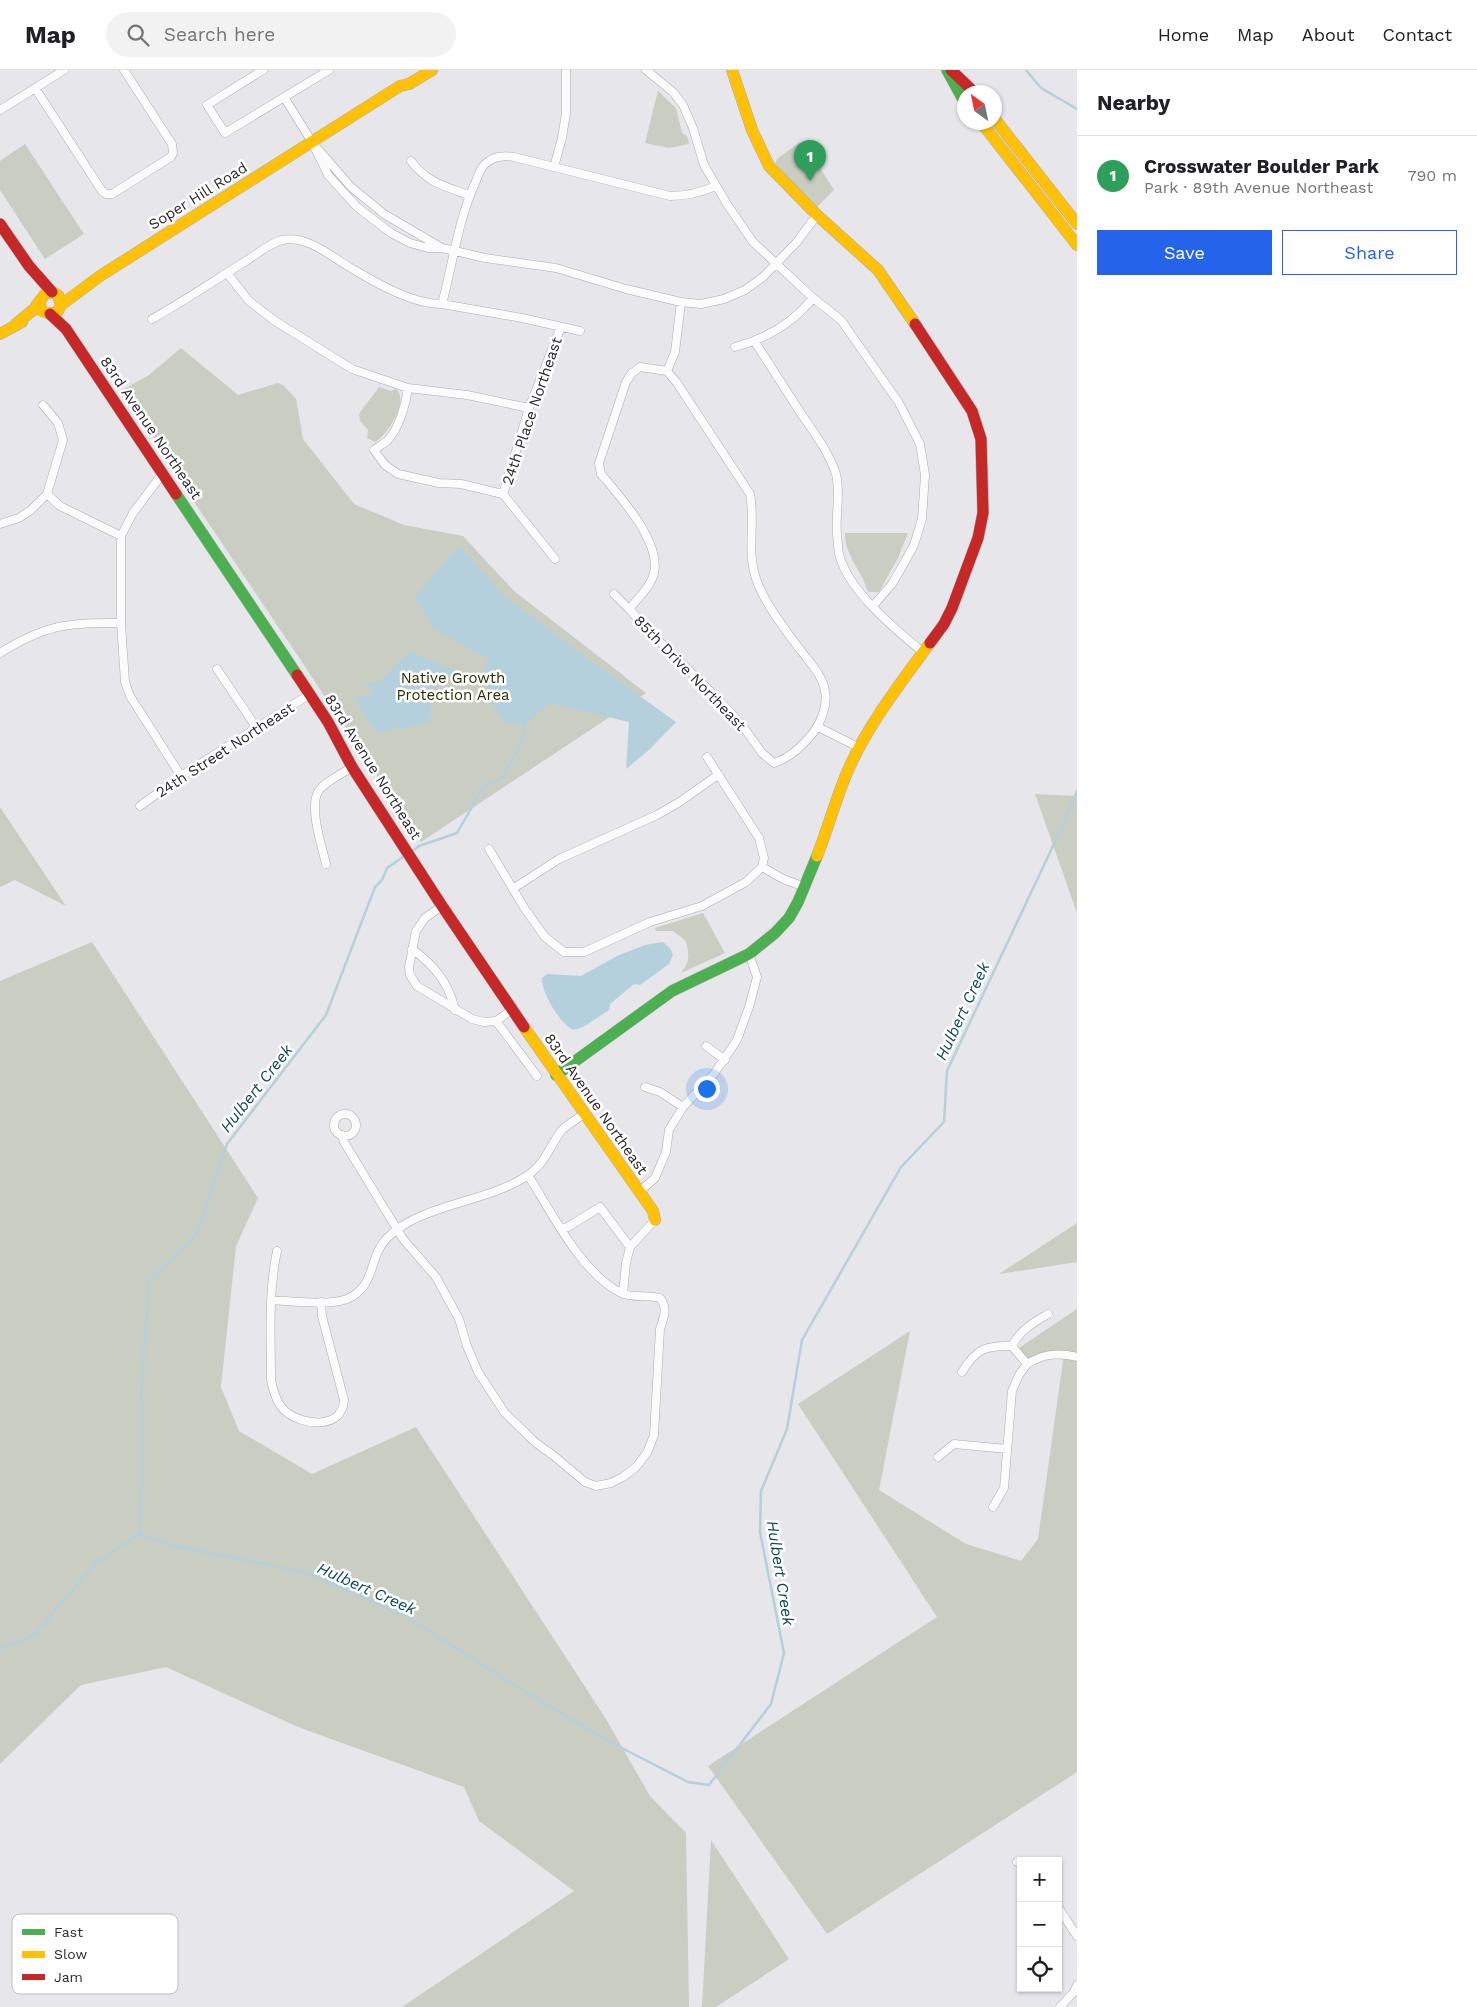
<!DOCTYPE html>
<meta charset="utf-8">
<style>
body{margin:0;font-family:"Work Sans",sans-serif;background:#f2f2f2;color:#202124}
.controls{position:absolute;right:15px;bottom:15px;display:grid;overflow:hidden;border-radius:0px;box-shadow:0 1px 4px #0004}
.controls button{width:45px;height:45px;display:grid;place-items:center;padding:0;border:0;border-bottom:1px solid #e0e0e0;background:#fff;color:#202124;font:25px sans-serif}
.compass{position:absolute;left:957px;top:15px;width:45px;height:45px;border-radius:50%;background:#fff;box-shadow:0 1px 4px #0004;rotate:327deg}
.you{position:absolute;left:706px;top:1018px;width:18px;height:18px;margin:-12px;border:4px solid #fff;border-radius:50%;background:#1a73e8;box-shadow:0 0 0 8px #1a73e833}
.badge{display:grid;place-items:center;width:32px;height:32px;border-radius:50%;background:#2563eb;color:#fff;font-size:16px;font-weight:700}
.pin{position:absolute;translate:-50% -41px;filter:drop-shadow(0 1px 2px #0008)}
.pin::after{content:'';position:absolute;top:26px;width:18px;height:15px;background:inherit;clip-path:polygon(0 0,100% 0,50% 100%)}
.list{margin:0;padding:0;list-style:none}
h2{display:flex;justify-content:space-between;align-items:center;height:65px;margin:0;padding:0 20px;font-size:21px}
h2 small{font-size:16px;font-weight:400;color:#757577}
.list li{display:grid;grid-template-columns:32px 1fr auto;gap:15px;align-items:center;box-sizing:border-box;height:80px;padding:0 20px;border-top:1px solid #e0e0e0}
.list b{display:block;font-size:19px;white-space:nowrap}
.list p{margin:0;font-size:16px;white-space:nowrap;color:#757577}
.list em{font-size:16px;font-style:normal;color:#757577}
.actions{display:flex;gap:10px;padding:15px 20px}
.actions a{flex:1;padding:11px 0;border:1px solid #2563eb;border-radius:0px;text-align:center;font-size:18px;color:#2563eb}
.actions .main{background:#2563eb;color:#fff}
.icon{flex:none;width:28px;height:28px;fill:none;stroke:currentColor;stroke-width:2;stroke-linecap:round;stroke-linejoin:round}
.map{position:relative;flex:none;width:1077px;height:1937px;overflow:hidden}
header{display:flex;align-items:center;gap:30px;box-sizing:border-box;height:70px;padding:0 25px;background:#fff;border-bottom:1px solid #e0e0e0}
header strong{font-size:24px}
nav{display:flex;gap:28px;margin-inline-start:auto;font-size:18px}
.search{width:350px;height:45px;background:#f2f2f2;display:flex;align-items:center;gap:12px;box-sizing:border-box;padding:0 18px;border-radius:28px;color:#757577;font-size:19px}
main{display:flex}
aside{flex:1;background:#fff}
.map>svg:first-child{display:block}
.green{fill:#cacdc2}
.water{fill:#b3d0dc}
.lines{fill:none;stroke-linecap:round;stroke-linejoin:round}
.stream{stroke:#b3d0dc;stroke-width:2.5}
.street-casing{stroke:#acacb0;stroke-width:9}
.fast-casing{stroke:#acacb0;stroke-width:12}
.slow-casing{stroke:#acacb0;stroke-width:12}
.jam-casing{stroke:#acacb0;stroke-width:12}
.street{stroke:#fbfbfc;stroke-width:8}
.fast{stroke:#4caf50;stroke-width:11}
.slow{stroke:#ffc107;stroke-width:11}
.jam{stroke:#c62828;stroke-width:11}
.labels{text-anchor:middle;stroke-width:5;stroke-linejoin:round;paint-order:stroke}
.street-label{font-size:15px;fill:#2a2a2e;stroke:#fff}
.park-label{font-size:15px;fill:#292f03;stroke:#fff}
.water-label{font-size:16px;font-style:italic;fill:#0c4859;stroke:#fff}
.key{fill:#fff;stroke:#bfbfc0;stroke-width:1}
.key-label{font-size:14px;fill:#2a2a2e}
</style>
<header>
<strong>Map</strong>
<div class="search"><svg class="icon" aria-label="search" viewBox="0 0 24 24"><circle cx="10" cy="10" r="6"/><path d="M15 15l6 6"/></svg>Search here</div>
<nav><a>Home</a><a>Map</a><a>About</a><a>Contact</a></nav>
</header>
<main>
<div class="map">
<svg width="1077" height="1937" viewBox="0 0 1077 1937">
<rect width="100%" height="100%" fill="#e6e6eb"/>
<path class="green" d="M658 21 676 38 682 63 687 66 689 74 669 78 645 73Z
M800 72 817 93 834 120 816 138 775 93 778 88Z
M25 74 84 164 45 189 0 120V91Z
M181 278 238 325 278 313 284 316 296 329 303 369 354 434 404 455 463 466 514 521 646 623 421 772 300 589 178 408 124 319 149 305Z
M379 317 391 321 396 319C410 330 387 366 375 372L367 368 368 360 360 351 359 344C365 334 373 327 379 317Z
M845 463H908L898 488 879 522H869C865 518 866 516 864 511 856 494 845 483 845 463Z
M1035 724 1077 726V843Z
M0 737 66 836 15 810 0 817Z
M703 843 725 883 681 903C690 892 690 883 685 870L673 861H656L655 858Z
M92 872 258 1128 236 1176 221 1317 239 1361 312 1404 416 1357 606 1649 650 1726 686 1763 689 1937H402L574 1821 479 1751 464 1717 298 1657 166 1597 81 1615 0 1694V911Z
M1077 1153V1192L999 1204Z
M1077 1239V1702L827 1864 708 1696 937 1547 798 1334 910 1261 879 1420 966 1474 1021 1491 1038 1469 1064 1284 1027 1294 1016 1280Z
M711 1770 789 1889 716 1937H702Z"/>
<path class="water" d="M459 476 504 526 592 592 676 652 650 679 626 699 629 652 550 633 525 655 505 653 494 637 493 624 482 611 488 588 432 558 415 527Z
M410 581 455 601 433 620 429 653 379 662 373 658 354 628 370 626 371 618 363 614 381 611Z
M663 872 670 878 673 885 669 894 640 915 634 914 610 934 609 940 583 957 573 960C559 952 542 924 542 908L547 904 581 906 617 886 645 875Z"/>
<g class="lines">
<path class="stream" d="M1026 0 1041 18 1077 39
M411 782 419 776 457 763 484 716 502 708 521 674 525 655
M139 1464 141 1419V1327L149 1211 196 1165 227 1074 326 945 375 817 382 810 387 798 406 785
M0 1579 34 1565 96 1493 139 1464 176 1476 305 1502 404 1545 535 1628 616 1675 688 1712 709 1715 771 1634 784 1583 760 1462 761 1421 787 1359 802 1270 901 1097 944 1052 947 1001 1060 761 1077 721"/>
<g class="street-casing">
<path id="street" d="M263 0 207 35 225 63 329 0
M646 0 673 22 683 35 693 58 704 95 727 134 753 172 813 228 841 250 899 333 920 374 925 405 922 449 914 475 903 495 892 514 873 536
M35 18 102 121 106 124H112L171 87 173 83 172 74 124 0
M284 27 312 72 328 105 357 137 391 163 410 173 428 178H442L485 188 556 198 626 219 681 232 701 234 724 229 745 220 763 207 796 173 817 145
M0 40 64 0
M318 79 351 117 384 144 442 178
M411 91C428 113 444 116 469 125
M554 97 562 68 566 43V0
M227 203 249 231 275 251 352 299 408 318 467 325 529 338
M442 234C453 193 458 150 476 111 478 105 481 98 485 94 493 86 503 85 514 87L670 126C687 126 700 123 716 116
M152 249C184 231 215 210 246 191 257 184 270 173 282 170 308 165 330 186 351 198 376 213 412 234 442 234L522 248 580 261
M755 272C770 295 785 319 800 342 813 361 829 382 836 404 841 424 835 445 837 465 838 471 838 478 839 484 848 521 896 560 924 583
M735 277C765 269 793 253 813 228
M667 301 677 313 750 424C756 457 745 482 758 514 766 535 788 564 802 582 810 593 823 606 825 621 828 635 821 652 813 663 801 677 791 687 774 693L762 683 742 655 718 629 649 561 629 539C637 530 646 521 651 511 669 479 620 427 601 404L599 393 626 312 632 303 640 297 667 301 675 282 681 232
M408 318C406 334 399 359 387 371 383 374 378 377 374 380L385 395 398 404 439 413 461 414 503 424 555 489
M163 403 133 443 121 466V553L125 612 130 626 181 706
M47 424 60 436 121 466
M503 424 529 338 561 257
M0 454 19 448 31 440 47 424 63 370 58 353 43 335
M614 524 629 539
M0 583C45 555 68 552 121 553
M217 599 256 657
M818 657 860 678
M707 687 759 768 764 788 762 797 783 809 805 817
M140 736 181 706 310 624
M489 779 525 839 545 867 564 882H584L650 852 702 836 746 812 762 797
M326 794C322 777 309 738 318 722 324 712 342 704 352 697
M514 818 559 789 657 745 678 733 718 705
M442 836 425 848 416 861 409 897 410 905 417 916 472 949 484 952 496 951 512 940
M412 879C434 895 449 913 455 940
M496 951 537 1006
M706 976 725 990
M645 1017 660 1022 683 1037
M334 1055a11 11 0 1 1 22 0a11 11 0 1 1-22 0Z
M342 1065 344 1072 403 1169 436 1207 459 1249 467 1276 478 1302 505 1343 536 1373 554 1386 585 1412 596 1416 611 1413 623 1407 636 1397 647 1383 654 1365 660 1259C664 1247 668 1238 660 1228 648 1225 631 1228 621 1223 581 1203 552 1143 528 1105
M639 1122 655 1108 666 1082 669 1060 683 1037 714 1004 737 970 749 937 757 907 749 884
M562 1158 568 1157 600 1137 630 1177
M277 1181C268 1223 271 1267 271 1310 273 1320 277 1334 285 1341 303 1356 342 1360 344 1330L322 1246 321 1232
M623 1224 626 1193 630 1177 655 1150
M271 1230C292 1231 328 1236 347 1229 377 1216 368 1187 387 1168 422 1133 488 1133 528 1105 545 1094 550 1075 562 1060 568 1054 577 1049 584 1044
M1027 1294C1043 1284 1058 1282 1077 1287
M962 1302C976 1279 986 1275 1012 1276 1020 1260 1033 1253 1048 1244
M938 1387 954 1374 1007 1379
M993 1437 1004 1418 1012 1321 1019 1305 1027 1294 1012 1276
M1017 1792 1021 1794
M1058 1837 1077 1866
M1060 1937 1074 1922 1077 1915"/>
</g>
<g class="fast-casing">
<path id="fast" d="M947 0 964 31
M176 424 297 605
M556 1005 672 921 749 884 775 863 789 848 798 832 817 786"/>
</g>
<g class="slow-casing">
<path id="slow" d="M732 0 752 60 769 96 817 145 878 200 915 254
M994 48 1077 154
M981 52 1077 175
M61 235 100 206 400 16 409 14 432 0
M16 254 33 240 45 224 52 222 58 225 61 235 58 241 50 244 42 241 39 232
M0 264 22 252
M817 786C827 761 834 735 844 710 863 661 899 615 930 573
M524 957 653 1141 655 1150"/>
</g>
<g class="jam-casing">
<path id="jam" d="M951 0 974 22
M0 154 29 196 52 222
M50 244 66 259 176 424
M915 254 972 341 981 369 983 443 978 468 952 538 944 554 930 573
M297 605 328 652 352 697 442 836 524 957"/>
</g>
<use href="#street" class="street"/>
<use href="#fast" class="fast"/>
<use href="#slow" class="slow"/>
<use href="#jam" class="jam"/>
</g>
<g class="labels">
<g class="street-label">
<text transform="translate(198 126) rotate(-32)" y="5">Soper Hill Road</text>
<text transform="translate(532 341) rotate(-71)" y="5">24th Place Northeast</text>
<text transform="translate(151 358) rotate(56)" y="5">83rd Avenue Northeast</text>
<text transform="translate(690 603) rotate(46)" y="5">85th Drive Northeast</text>
<text transform="translate(225 680) rotate(-33)" y="5">24th Street Northeast</text>
<text transform="translate(373 697) rotate(58)" y="5">83rd Avenue Northeast</text>
<text transform="translate(596 1034) rotate(55)" y="5">83rd Avenue Northeast</text>
</g>
<g class="park-label">
<text x="453" y="613">Native Growth<tspan x="453" dy="17">Protection Area</tspan></text>
</g>
<g class="water-label">
<text transform="translate(962 941) rotate(-65)" y="6">Hulbert Creek</text>
<text transform="translate(256 1018) rotate(-52)" y="6">Hulbert Creek</text>
<text transform="translate(781 1503) rotate(81)" y="6">Hulbert Creek</text>
<text transform="translate(367 1518) rotate(24)" y="6">Hulbert Creek</text>
</g>
</g>
<rect x="12" y="1844" width="166" height="80" rx="8" class="key"/>
<rect x="22" y="1859" width="23" height="6" fill="#4caf50"/>
<rect x="22" y="1881" width="23" height="7" fill="#ffc107"/>
<rect x="22" y="1904" width="23" height="6" fill="#c62828"/>
<g class="key-label">
<text x="54" y="1867">Fast</text>
<text x="54" y="1889">Slow</text>
<text x="54" y="1912">Jam</text>
</g>
</svg>
<div class="controls">
<button>+</button>
<button>−</button>
<button><svg class="icon" aria-label="locate" viewBox="0 0 24 24"><circle cx="12" cy="12" r="6"/><path d="M12 2v4M12 18v4M2 12h4M18 12h4"/></svg></button>
</div>
<svg class="compass" viewBox="-18 -18 36 36"><path d="M0-13l5 13h-10z" fill="#e53935"/><path d="M0 13l5-13h-10z" fill="#757577"/></svg>
<div class="you"></div>
<div class="pin badge" style="left:810px;top:111px;background:#2e9e5b">1</div>
</div>
<aside>
<h2>Nearby<small></small></h2>
<ul class="list">
<li><span class="badge" style="background:#2e9e5b">1</span><div><b>Crosswater Boulder Park</b><p>Park · 89th Avenue Northeast</p></div><em>790 m</em></li>
</ul>
<div class="actions"><a class="main">Save</a><a>Share</a></div>
</aside>
</main>
